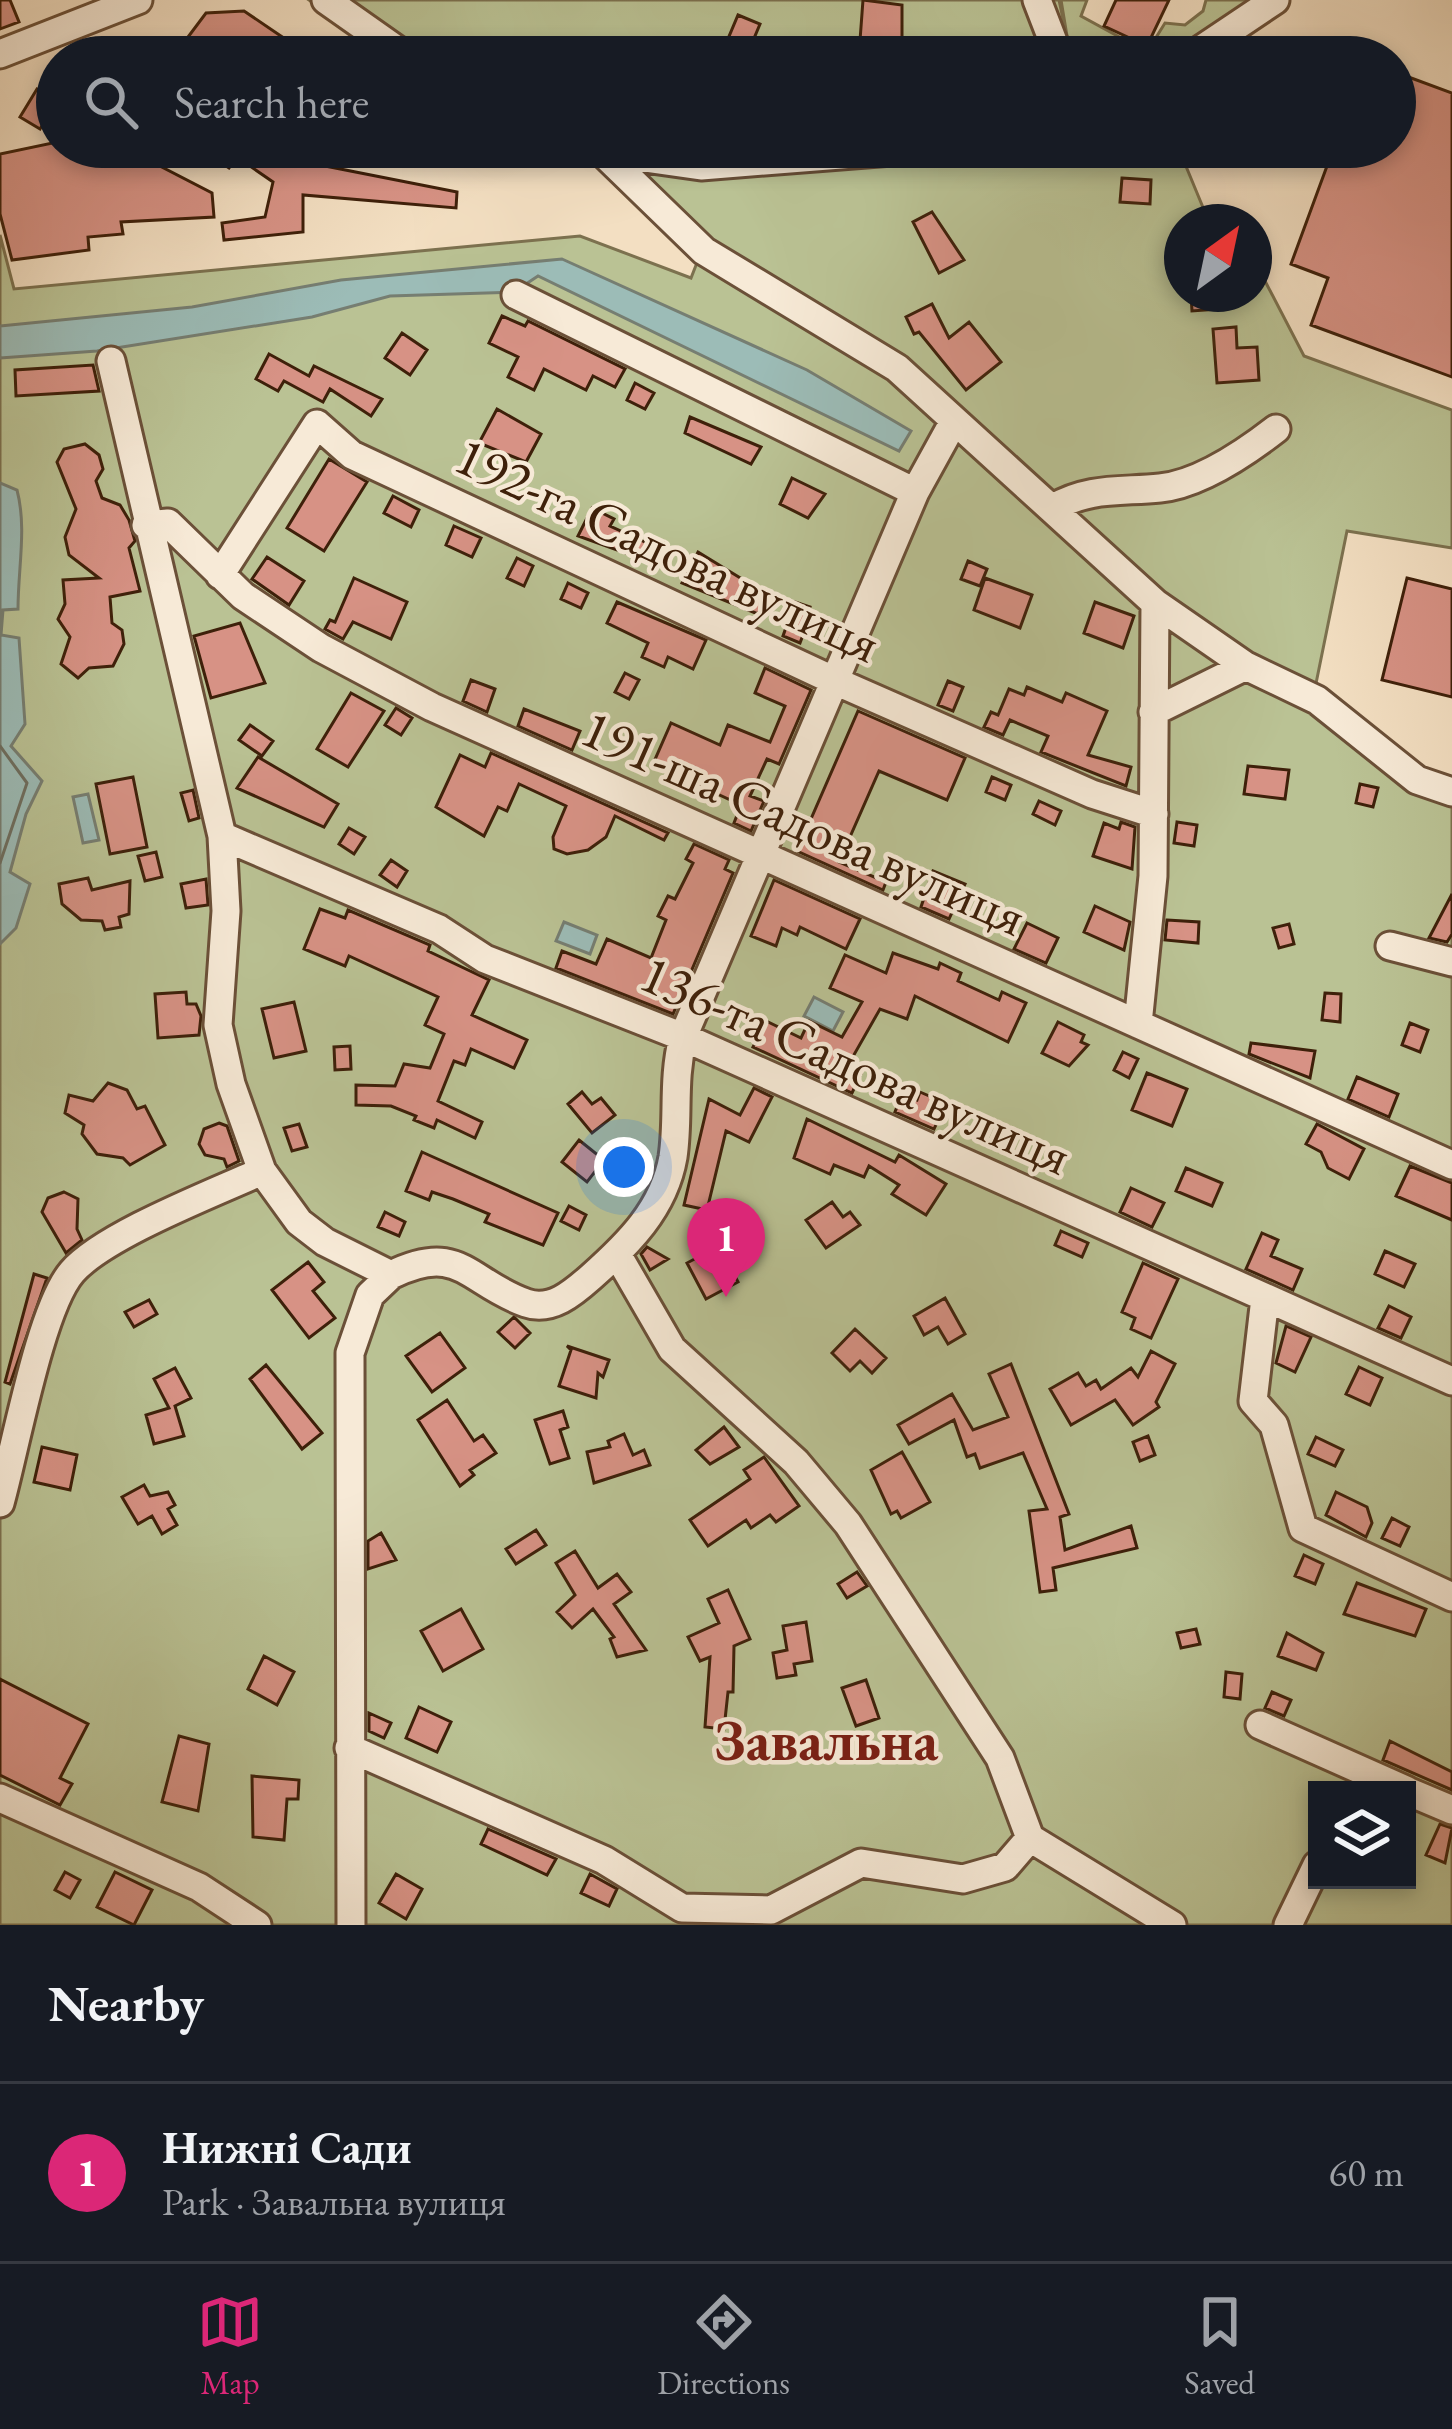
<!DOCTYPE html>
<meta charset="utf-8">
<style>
body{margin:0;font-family:"EB Garamond",serif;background:#20242c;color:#f1f3f6}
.controls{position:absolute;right:36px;bottom:36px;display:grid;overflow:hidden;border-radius:0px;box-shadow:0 6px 18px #0003}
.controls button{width:108px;height:108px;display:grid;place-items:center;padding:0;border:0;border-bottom:3px solid #363941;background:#171b24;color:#f1f3f6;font:60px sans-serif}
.compass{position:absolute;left:1164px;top:204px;width:108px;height:108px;border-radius:50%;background:#171b24;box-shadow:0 6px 18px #0003;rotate:33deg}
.you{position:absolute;left:624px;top:1167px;width:42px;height:42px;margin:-30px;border:9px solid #fff;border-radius:50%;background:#1a73e8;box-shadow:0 0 0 18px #1a73e833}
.badge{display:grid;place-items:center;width:78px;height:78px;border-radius:50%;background:#db2777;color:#fff;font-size:39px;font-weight:700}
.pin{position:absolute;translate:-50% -99px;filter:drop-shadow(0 3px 6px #0008)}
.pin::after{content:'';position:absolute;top:63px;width:42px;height:36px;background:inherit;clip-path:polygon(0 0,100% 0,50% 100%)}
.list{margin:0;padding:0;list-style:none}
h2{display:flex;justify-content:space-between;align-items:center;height:156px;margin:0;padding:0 48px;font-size:51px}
h2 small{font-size:39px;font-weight:400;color:#9ea1a6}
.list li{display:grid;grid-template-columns:78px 1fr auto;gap:36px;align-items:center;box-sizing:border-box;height:180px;padding:0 48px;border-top:3px solid #363941}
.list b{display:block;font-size:45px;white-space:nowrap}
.list p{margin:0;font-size:39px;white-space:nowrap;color:#9ea1a6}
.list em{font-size:39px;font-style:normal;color:#9ea1a6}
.icon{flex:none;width:66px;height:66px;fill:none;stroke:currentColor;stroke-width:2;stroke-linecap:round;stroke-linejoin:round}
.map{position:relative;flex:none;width:1452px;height:1925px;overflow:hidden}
.search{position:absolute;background:#171b24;box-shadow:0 6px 18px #0003;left:36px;right:36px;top:36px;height:132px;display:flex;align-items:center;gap:30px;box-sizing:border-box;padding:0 42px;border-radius:66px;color:#9ea1a6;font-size:45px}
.sheet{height:336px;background:#171b24}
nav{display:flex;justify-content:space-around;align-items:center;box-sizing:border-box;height:168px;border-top:3px solid #363941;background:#171b24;font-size:33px;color:#9ea1a6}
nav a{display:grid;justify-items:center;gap:6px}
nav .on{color:#db2777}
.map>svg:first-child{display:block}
.green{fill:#bac294;stroke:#7c714f;stroke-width:3;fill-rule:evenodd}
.water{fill:#9cbcb7;stroke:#767e72;stroke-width:3}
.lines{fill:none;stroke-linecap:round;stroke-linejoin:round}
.shore{stroke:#6d6e60;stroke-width:3}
.building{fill:#d79285;stroke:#3e200a;stroke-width:3}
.minor-casing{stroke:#6b5038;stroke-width:33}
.minor{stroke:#f7ead7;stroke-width:27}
.labels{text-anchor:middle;stroke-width:9;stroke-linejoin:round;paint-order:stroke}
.street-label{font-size:54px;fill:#3e200a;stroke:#f7ead7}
.neighbourhood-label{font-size:57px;font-weight:bold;fill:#7a1f14;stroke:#f7ead7}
</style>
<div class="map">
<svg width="1452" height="1925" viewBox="0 0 1452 1925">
<rect width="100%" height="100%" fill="#f3dfc2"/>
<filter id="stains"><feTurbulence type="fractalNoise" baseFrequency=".00167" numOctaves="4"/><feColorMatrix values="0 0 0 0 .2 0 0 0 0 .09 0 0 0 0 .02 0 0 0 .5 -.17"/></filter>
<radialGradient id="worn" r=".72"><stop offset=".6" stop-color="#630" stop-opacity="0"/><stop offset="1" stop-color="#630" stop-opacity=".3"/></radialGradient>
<path class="green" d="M309 0H1059L1071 57H390Z
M1061 0H1087L1081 16 1147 52 1165 23 1185 25 1203 11 1206 0H1251L1170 57 1070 54Z
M561 147H1178L1209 222H1182V294H1254V281L1264 279 1304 356 1452 410V548L1347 531 1311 708 1452 804V1925H0V235L14 289 580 236 691 278 700 255 591 160ZM1317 1790H1407V1880H1317Z"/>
<path class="water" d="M562 259 807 370 911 431 899 451 538 276 514 292 390 296 312 317 97 351 0 358V326L192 307 341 280Z
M0 483 17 490C27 528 18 568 18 609L3 610 1 635 19 638 25 724 11 746 42 781 26 814 10 872 30 884 16 928 0 944Z
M88 794 99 840 83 843 73 797Z
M564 922 597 935 590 954 556 941Z
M814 997 843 1012 833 1031 804 1016Z"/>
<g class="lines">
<path class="shore" d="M0 746 27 783 0 863"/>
</g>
<path class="building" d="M0 0H10L19 22 0 29Z
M863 0 902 5V57L859 54Z
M1116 0H1169L1147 46 1104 26Z
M244 11 294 45 286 57H173L206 13Z
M738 15 760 24 747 55 725 46Z
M937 39 968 41 967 57H936Z
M1005 40 1028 44 1027 57H1002Z
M1395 72 1452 93V377L1311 325 1328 278 1291 264 1334 147H1395Z
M37 89 57 101 40 129 20 117Z
M57 142V147H123L212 193 214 217 121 222 123 234 88 237 89 250 12 260 0 214V154Z
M198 147H276L310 163 457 192 456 208 303 195V232L224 240 222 223 265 217 273 182 237 157 229 168Z
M1122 178 1151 180 1150 204 1120 202Z
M932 212 964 260 939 273 913 222Z
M1191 294H1217L1218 309 1192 311Z
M932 304 949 338 969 322 1001 362 966 390 919 332 914 334 906 317Z
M502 316 525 326 528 321 625 369 615 387 593 376 586 390 544 369 534 390 508 377 518 357 489 343Z
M1236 327 1237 348 1257 347 1259 380 1217 383 1213 329Z
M402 333 427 350 410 375 385 358Z
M269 354 309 376 314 366 382 399 371 416 330 389 323 402 284 381 278 391 256 379Z
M93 365 99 391 16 396 15 370Z
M635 383 654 393 645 409 627 400Z
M497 409 541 434 526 462 479 443Z
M690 417 761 447 751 464 685 433Z
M85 444 99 455 103 469 96 481 102 498 120 505 129 520 135 541 129 548 140 591 110 597 112 623 122 630 124 644 113 666 89 668 78 678 61 664 70 637 58 619 65 604 63 580 99 578 69 555 65 537 76 509 57 462 64 449Z
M329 459 367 482 324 551 287 528Z
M792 478 825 494 808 518 780 504Z
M393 496 419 510 411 527 384 513Z
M592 508 614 519 610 526 660 549 653 563 578 536Z
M454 526 481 538 472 557 446 545Z
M698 552 768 595 758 614 682 583Z
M267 557 304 581 289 605 252 579Z
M517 558 533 566 524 586 507 578Z
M968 561 987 569 980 586 961 579Z
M354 578 407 602 391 639 353 622 343 639 325 629 330 620 335 622Z
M985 578 1032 595 1020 628 974 610Z
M1407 578 1452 589V697L1382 680Z
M568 583 588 593 581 608 561 599Z
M617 602 706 640 693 669 668 657 664 667 642 657 648 643 607 623Z
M795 602 810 607 807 617 821 622 814 639 803 635 800 643 783 636Z
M1095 602 1134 616 1123 648 1084 633Z
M240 623 265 683 211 698 194 636Z
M765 668 811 690 779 764 767 759 750 796 764 801 751 831 734 823 741 805 653 764 671 723 720 745 728 725 770 742 785 706 755 693Z
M625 673 639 680 629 699 615 692Z
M471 680 495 689 487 712 463 701Z
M948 681 963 687 953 711 938 705Z
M1027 687 1062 702 1066 693 1107 711 1088 755 1131 767 1126 786 1041 752 1048 736 1010 720 1003 735 984 727 991 712 998 715 1009 689 1024 695Z
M351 693 384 711 348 767 317 749Z
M396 708 412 718 401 735 385 725Z
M524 709 580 731 572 750 518 726Z
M858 711 965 758 947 800 879 771 839 862 886 882 883 890 797 851Z
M250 725 273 741 262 756 239 740Z
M491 753 668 833 664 840 615 816 606 837 588 850 567 854 554 849 553 837 566 806 519 784 507 811 498 807 484 836 436 807 460 755 485 767Z
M258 757 338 804 324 827 237 788Z
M1248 766 1289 770 1285 799 1244 794Z
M133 777 147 847 110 854 96 784Z
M992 777 1011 785 1005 800 986 792Z
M1360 784 1378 788 1373 807 1356 803Z
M193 790 199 818 189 821 181 793Z
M1039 801 1061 811 1055 825 1033 814Z
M1121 822 1135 827 1132 869 1093 856 1104 823 1119 829Z
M1177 822 1197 825 1194 846 1174 843Z
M349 828 365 837 354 854 339 844Z
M694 844 729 860 725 869 733 873 673 1014 556 968 562 951 596 964 607 939 651 958 666 920 658 916 668 896 675 899 693 863 686 859Z
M156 852 162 877 145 881 138 856Z
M391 860 407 871 397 887 380 875Z
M933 871 965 884 949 919 921 907Z
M88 878 92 890 130 881 129 914 119 917 121 927 105 930 102 921 81 920 62 904 59 884Z
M206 879 208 905 186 908 181 884Z
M774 880 860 919 846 949 800 927 797 935 782 928 776 946 751 936Z
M1452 894V934L1447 942 1429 938Z
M1095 906 1130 922 1124 950 1084 932Z
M320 909 345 918 348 910 430 945 428 951 489 980 472 1015 527 1040 514 1068 471 1049 465 1065 454 1061 438 1101 482 1122 475 1138 437 1120 434 1128 414 1120 416 1116 391 1106 356 1105V1085L395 1086 404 1064 430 1068 444 1034 425 1025 438 997 349 956 345 966 304 949Z
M1167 920 1199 922 1198 943 1165 940Z
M1027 923 1058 938 1046 963 1014 949Z
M1289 924 1294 944 1279 948 1273 928Z
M893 953 938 969 940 963 961 973 958 981 999 1000 1002 992 1026 1003 1008 1042 915 996 907 1019 880 1009 847 1067 861 1074 852 1093 753 1047 766 1021 801 1038 809 1021 842 1037 862 1002 830 988 845 955 886 973Z
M186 992 187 1004H196L201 1016 199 1035 158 1038 155 994Z
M1325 993 1341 994 1340 1022 1322 1020Z
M294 1002 306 1051 274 1058 262 1009Z
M1058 1022 1084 1035 1081 1042 1088 1045 1069 1066 1042 1053Z
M1410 1023 1428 1030 1420 1052 1402 1045Z
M1251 1043 1315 1051 1310 1078 1249 1054Z
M350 1046 351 1069 335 1070 334 1047Z
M1123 1052 1138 1059 1129 1078 1114 1070Z
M1147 1073 1187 1089 1172 1126 1132 1110Z
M1357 1077 1398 1094 1389 1117 1348 1099Z
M108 1083 127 1090 137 1109 145 1106 165 1145 130 1165 123 1158 97 1154 82 1134 84 1125 65 1113 69 1095 93 1101Z
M754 1088 772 1097 749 1142 726 1131 707 1210 684 1205 709 1099 740 1115Z
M582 1092 592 1104 601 1098 615 1115 592 1133 568 1104Z
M920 1092 936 1099 929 1114 939 1118 934 1129 895 1112 902 1094 917 1100Z
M807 1119 895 1162 899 1155 946 1184 926 1215 892 1194 899 1185 869 1166 864 1177 834 1165 830 1174 794 1158Z
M219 1123 227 1126 239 1161 227 1167 224 1159 205 1155 199 1144 204 1129Z
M299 1124 307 1147 292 1151 284 1128Z
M1317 1124 1364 1149 1349 1179 1328 1168 1321 1152 1306 1144Z
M579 1140 604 1160 587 1182 562 1162Z
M422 1152 558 1213 543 1245 485 1222 489 1214 453 1199 432 1192 429 1200 406 1191Z
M1410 1166 1452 1183V1220L1396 1196Z
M1186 1168 1222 1183 1212 1206 1176 1191Z
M1131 1188 1164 1203 1152 1227 1120 1212Z
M64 1192 78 1199 77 1229 82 1240 66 1253 42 1212 48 1198Z
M832 1202 843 1217 850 1212 860 1225 826 1248 806 1220Z
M569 1206 586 1215 579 1230 561 1221Z
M385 1212 405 1222 399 1236 378 1227Z
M1061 1231 1088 1243 1082 1257 1055 1245Z
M1262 1233 1278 1240 1271 1256 1302 1269 1293 1290 1246 1269Z
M719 1246 738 1282 706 1299 687 1263Z
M647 1247 668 1259 650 1270 641 1254Z
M1385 1251 1415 1264 1404 1287 1375 1274Z
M308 1262 324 1282 313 1291 335 1318 309 1338 272 1290Z
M1143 1263 1178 1279 1151 1338 1131 1329 1135 1318 1122 1312Z
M34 1274 47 1278 10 1384 5 1382Z
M945 1298 965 1334 948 1344 938 1327 924 1335 914 1316Z
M149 1300 157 1314 134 1327 125 1312Z
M1389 1306 1411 1317 1401 1338 1378 1328Z
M514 1317 530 1333 515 1348 498 1332Z
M1286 1326 1311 1337 1295 1372 1276 1363Z
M855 1329 886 1358 872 1373 860 1361 850 1371 832 1353Z
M440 1333 465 1368 432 1392 406 1356Z
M567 1346 609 1360 603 1377 598 1373 596 1398 559 1386 571 1350Z
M1151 1351 1175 1364 1156 1402 1159 1407 1133 1425 1115 1400 1071 1425 1050 1389 1078 1373 1086 1386 1096 1380 1101 1389 1131 1368 1138 1377Z
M1011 1364 1069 1514 1060 1517 1065 1550 1131 1526 1137 1548 1053 1568 1056 1590 1040 1592 1029 1511 1047 1509 1023 1453 980 1468 975 1454 967 1457 954 1420 909 1444 898 1425 952 1394 973 1430 1008 1417 989 1374Z
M266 1365 322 1433 302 1449 250 1379Z
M1359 1367 1382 1378 1370 1405 1346 1394Z
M175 1368 191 1398 175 1406 184 1436 154 1444 146 1415 169 1408 154 1379Z
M447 1400 474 1441 483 1435 496 1453 470 1470 474 1475 460 1486 418 1420Z
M563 1411 568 1427 560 1430 569 1458 550 1464 535 1420Z
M724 1427 739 1447 710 1464 696 1450Z
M624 1434 633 1455 644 1450 650 1465 594 1483 587 1452 610 1447 608 1441Z
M1148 1436 1155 1455 1140 1461 1133 1442Z
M1316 1437 1343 1450 1335 1466 1308 1454Z
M42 1447 77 1455 70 1490 34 1482Z
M902 1452 930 1502 901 1518 897 1511 891 1514 871 1470Z
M764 1457 799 1506 776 1522 770 1515 751 1528 746 1520 708 1546 690 1520 750 1479 744 1470Z
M144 1485 150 1496 168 1492 175 1505 168 1509 177 1525 162 1534 152 1516 138 1524 122 1497Z
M1336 1492 1367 1507 1372 1523 1366 1537 1326 1515Z
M1392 1518 1409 1527 1400 1546 1382 1538Z
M536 1530 546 1545 516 1564 506 1549Z
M381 1533 396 1560 368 1569V1541Z
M575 1551 598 1588 617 1574 631 1592 614 1604 646 1650 617 1657 610 1639 614 1637 593 1609 572 1628 557 1612 575 1595 556 1563Z
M1304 1555 1323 1564 1315 1584 1295 1576Z
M857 1572 867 1586 847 1598 838 1584Z
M1357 1583 1426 1609 1415 1636 1344 1614Z
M728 1590 750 1639 734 1646 733 1692H728L724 1729 705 1727 710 1657 700 1661 688 1637 719 1623 708 1599Z
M461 1609 483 1649 443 1671 421 1631Z
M806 1622 812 1661 794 1664 796 1675 777 1678 773 1653 787 1650 783 1626Z
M1196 1629 1200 1644 1181 1648 1177 1633Z
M1287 1633 1323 1653 1316 1670 1278 1656Z
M264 1656 294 1672 277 1705 248 1689Z
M1226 1672 1242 1674 1240 1699 1224 1697Z
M0 1679 88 1724 60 1778 72 1784 60 1805 0 1775Z
M866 1680 879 1718 856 1726 842 1688Z
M1272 1692 1291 1700 1284 1716 1265 1708Z
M419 1707 451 1722 437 1752 406 1738Z
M369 1713 391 1723 384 1738 369 1731Z
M179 1736 209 1744 198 1811 162 1802Z
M1390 1741 1452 1772V1790L1383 1760Z
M252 1776 299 1780 298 1799H287L284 1840 253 1837Z
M1440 1824 1452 1828 1445 1863 1426 1855Z
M488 1829 556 1859 547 1875 481 1844Z
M65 1872 80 1880 70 1898 55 1890Z
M115 1872 152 1890 134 1925 97 1907Z
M396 1874 422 1889 406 1919 379 1903Z
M590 1874 617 1889 609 1906 581 1893Z"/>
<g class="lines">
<g class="minor-casing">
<path id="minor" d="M326 0 407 57
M1037 0 1059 57
M0 54 138 0
M1190 57 1275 0
M602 152 704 251 897 368 1155 603 1246 666 1317 700 1417 780 1452 792
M602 152 701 166 943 147
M516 295 915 492
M111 361 222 836 226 911 218 1025 231 1084 262 1171 299 1222 325 1242 391 1275C460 1241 467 1282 526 1303 551 1312 573 1293 591 1277 628 1244 664 1209 673 1157 679 1116 672 1082 683 1037L915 492 953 423
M1053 508C1089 487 1120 492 1160 488 1200 484 1245 453 1276 429
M146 525 168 523 243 596 321 648 432 707 1452 1165
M220 575 317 424 352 455 835 681 1092 794 1154 814
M1153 712 1246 666
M222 836 439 929 485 959 683 1037 1452 1381
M1390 946 1452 962
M1138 1024 1153 876 1155 603
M617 1254 672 1349 796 1462 848 1524 1000 1758 1030 1838
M1265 1298 1253 1401 1274 1425 1303 1528 1452 1597
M0 1503C15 1450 40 1309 72 1272 104 1235 214 1193 262 1171
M1260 1725 1406 1790
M349 1748 604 1860 682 1908 771 1910 861 1863 963 1879 1005 1867 1030 1838
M1407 1791 1452 1810
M0 1798 199 1887 257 1925
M1030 1838 1172 1925
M351 1925 350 1353 370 1295 391 1275
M1288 1925 1317 1865"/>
</g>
<use href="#minor" class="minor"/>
</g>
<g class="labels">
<g class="street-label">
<text transform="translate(668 549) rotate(25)" y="19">192-га Садова вулиця</text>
<text transform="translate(804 822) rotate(24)" y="19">191-ша Садова вулиця</text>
<text transform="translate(856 1064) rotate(24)" y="19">136-та Садова вулиця</text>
</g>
<g class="neighbourhood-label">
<text x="826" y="1760">Завальна</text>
</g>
</g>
<rect width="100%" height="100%" filter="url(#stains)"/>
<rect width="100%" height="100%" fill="url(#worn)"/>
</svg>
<div class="controls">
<button><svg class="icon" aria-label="layers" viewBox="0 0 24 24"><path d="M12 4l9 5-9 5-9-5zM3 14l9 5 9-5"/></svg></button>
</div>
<svg class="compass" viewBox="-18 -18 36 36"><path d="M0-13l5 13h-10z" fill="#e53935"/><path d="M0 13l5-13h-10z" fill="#9ea1a6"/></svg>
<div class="you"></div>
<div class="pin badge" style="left:726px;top:1297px">1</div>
<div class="search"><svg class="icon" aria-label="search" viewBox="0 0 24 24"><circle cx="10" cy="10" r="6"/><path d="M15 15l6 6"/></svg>Search here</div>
</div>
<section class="sheet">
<h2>Nearby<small></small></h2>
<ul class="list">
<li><span class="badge">1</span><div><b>Нижні Сади</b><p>Park · Завальна вулиця</p></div><em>60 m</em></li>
</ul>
</section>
<nav>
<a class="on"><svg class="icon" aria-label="map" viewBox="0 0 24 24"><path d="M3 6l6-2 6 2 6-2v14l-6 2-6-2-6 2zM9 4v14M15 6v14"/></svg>Map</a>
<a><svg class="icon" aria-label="directions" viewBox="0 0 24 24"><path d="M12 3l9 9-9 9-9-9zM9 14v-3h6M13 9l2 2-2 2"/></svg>Directions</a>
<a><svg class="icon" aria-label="saved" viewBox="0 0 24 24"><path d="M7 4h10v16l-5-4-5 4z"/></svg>Saved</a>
</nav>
